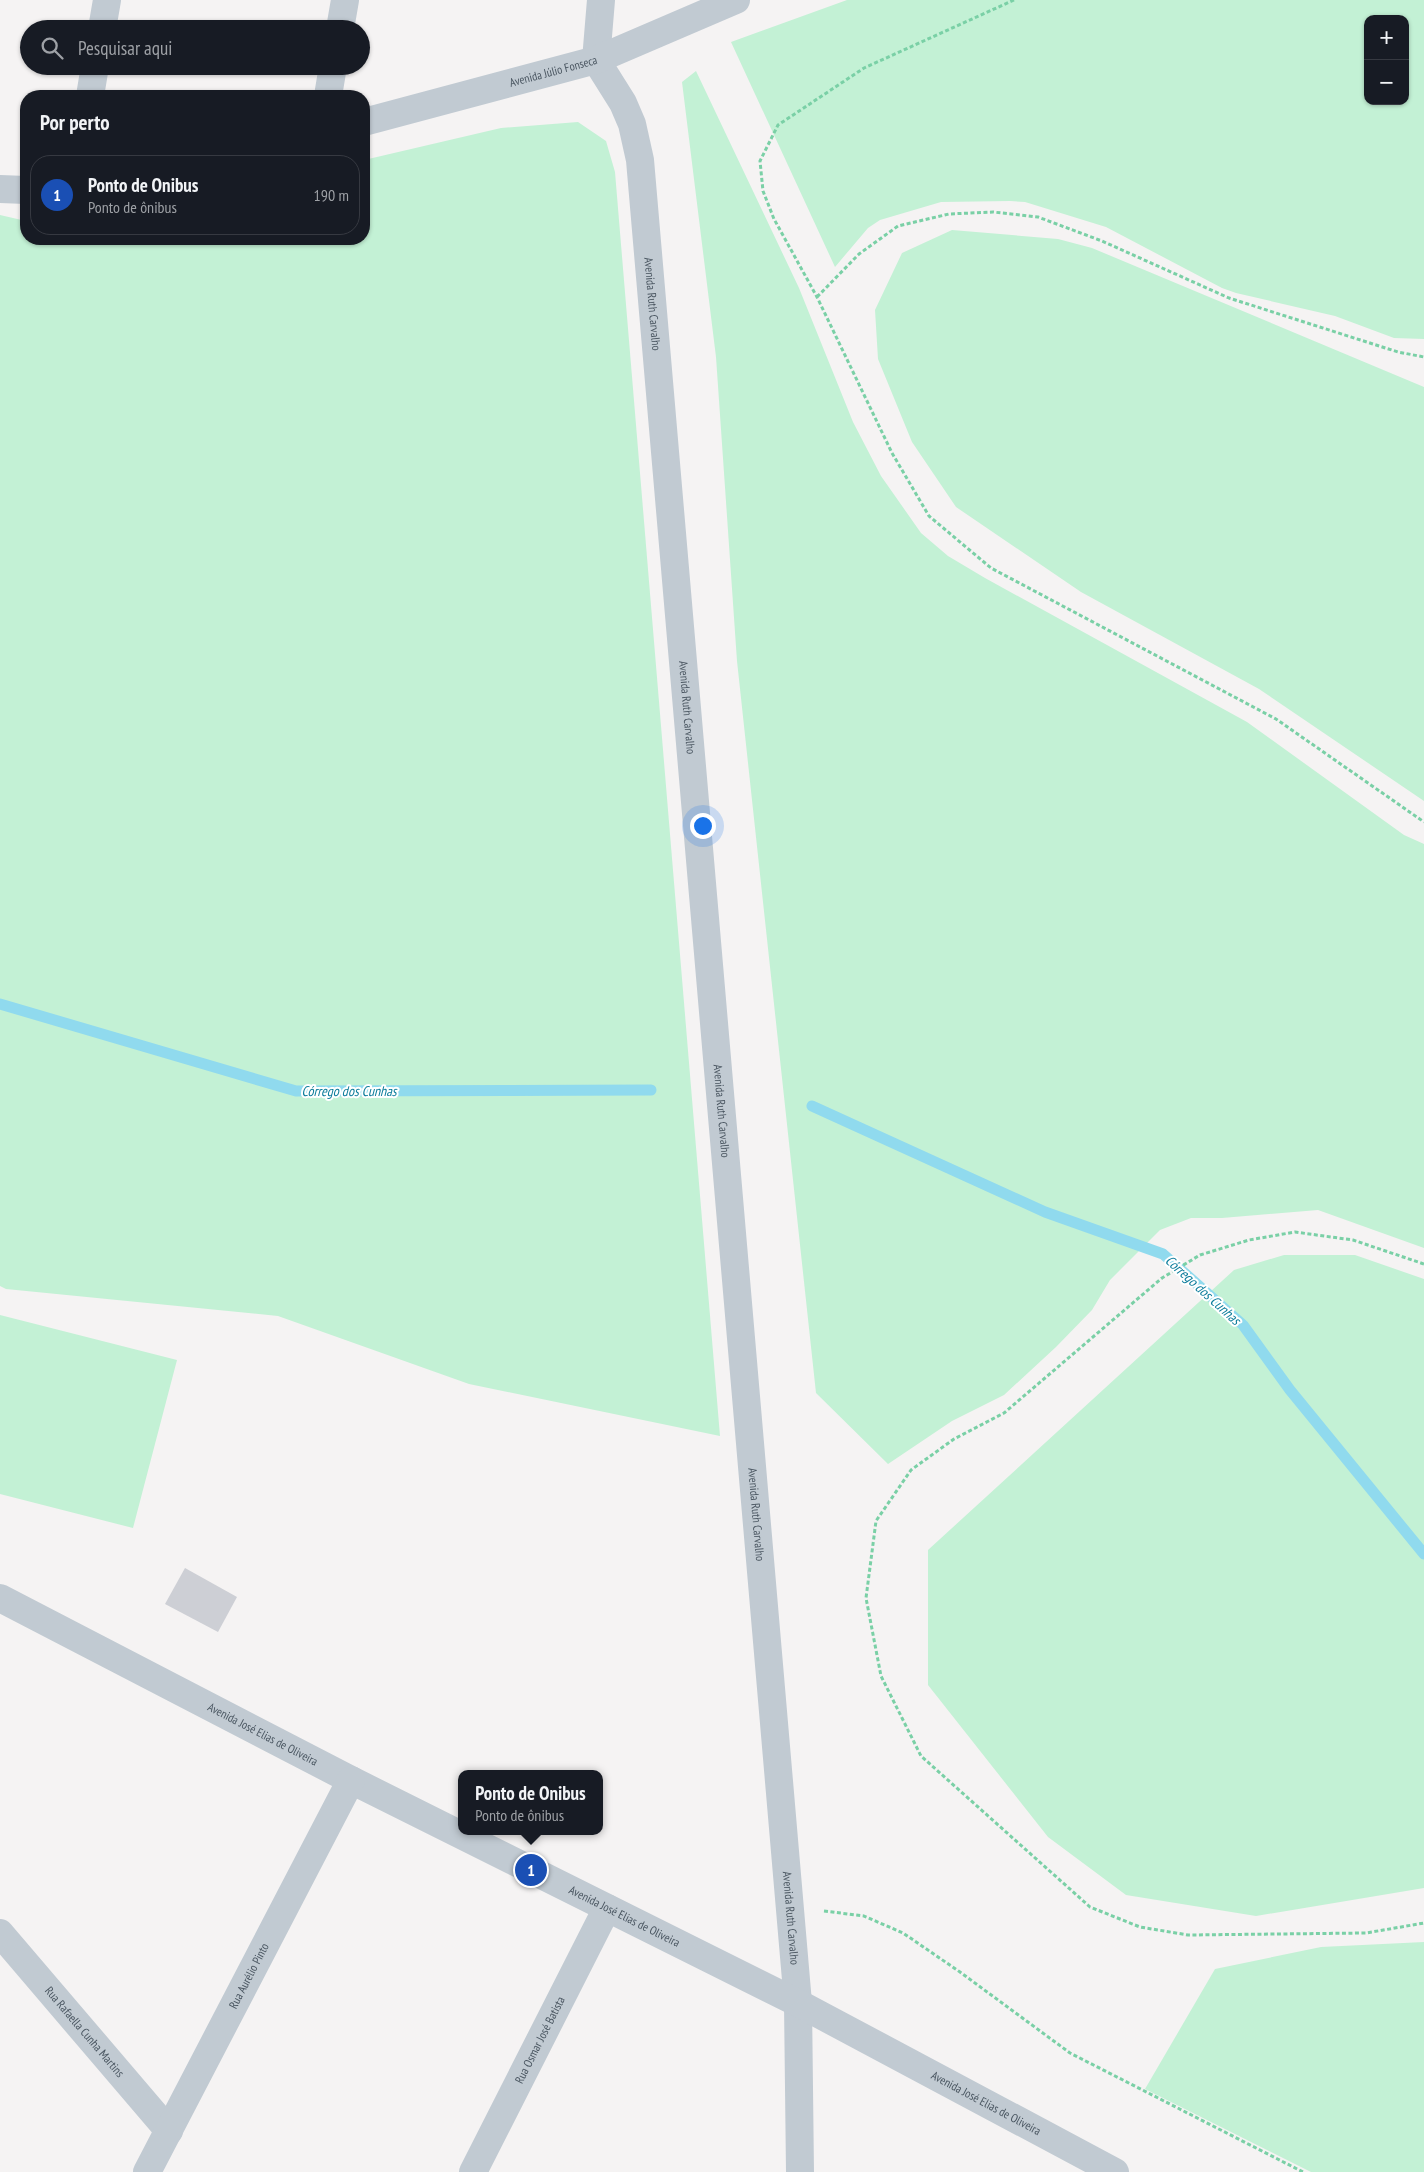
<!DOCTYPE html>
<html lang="pt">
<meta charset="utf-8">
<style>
body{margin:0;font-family:"PT Sans Narrow",sans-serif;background:#20242c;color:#f1f3f6}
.controls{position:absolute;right:15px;top:15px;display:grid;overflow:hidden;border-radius:10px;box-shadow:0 1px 4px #0004}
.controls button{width:45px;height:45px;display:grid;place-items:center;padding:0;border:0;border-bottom:1px solid #363941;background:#171b24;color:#f1f3f6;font:25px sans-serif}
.you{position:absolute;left:702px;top:825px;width:18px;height:18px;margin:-12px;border:4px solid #fff;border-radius:50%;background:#1a73e8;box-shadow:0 0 0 8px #1a73e833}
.badge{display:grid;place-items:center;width:32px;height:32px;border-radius:50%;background:#ea580c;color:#fff;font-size:16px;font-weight:700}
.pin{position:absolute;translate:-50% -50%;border:2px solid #fff;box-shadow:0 1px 5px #0006}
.popup{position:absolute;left:458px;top:1770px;width:145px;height:65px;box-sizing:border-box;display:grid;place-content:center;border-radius:10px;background:#171b24;filter:drop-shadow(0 1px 4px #0005);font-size:16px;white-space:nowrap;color:#9ea1a6}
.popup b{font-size:19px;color:#f1f3f6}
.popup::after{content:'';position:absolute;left:50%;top:100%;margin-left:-10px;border:10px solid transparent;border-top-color:#171b24}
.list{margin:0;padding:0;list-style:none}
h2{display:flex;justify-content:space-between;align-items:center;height:65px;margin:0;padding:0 20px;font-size:21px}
h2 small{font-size:16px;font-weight:400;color:#9ea1a6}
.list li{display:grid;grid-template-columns:32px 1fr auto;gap:15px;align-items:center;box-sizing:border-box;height:80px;margin:0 10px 10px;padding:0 10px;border:1px solid #363941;border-radius:20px}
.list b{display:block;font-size:19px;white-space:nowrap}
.list p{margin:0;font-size:16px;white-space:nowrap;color:#9ea1a6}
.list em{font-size:16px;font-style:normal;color:#9ea1a6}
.icon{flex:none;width:28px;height:28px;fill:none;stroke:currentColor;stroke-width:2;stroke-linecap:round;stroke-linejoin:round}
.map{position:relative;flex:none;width:1424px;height:2172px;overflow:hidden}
.search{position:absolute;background:#171b24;box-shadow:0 1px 4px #0004;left:20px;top:20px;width:350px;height:55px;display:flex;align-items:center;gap:12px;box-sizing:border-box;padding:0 18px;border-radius:28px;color:#9ea1a6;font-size:19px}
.panel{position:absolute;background:#171b24;box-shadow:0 1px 4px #0004;left:20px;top:90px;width:350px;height:155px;border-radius:20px}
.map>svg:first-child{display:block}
.green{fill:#c3f1d5;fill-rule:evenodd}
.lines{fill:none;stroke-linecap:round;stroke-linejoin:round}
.stream{stroke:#90daee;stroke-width:11}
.building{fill:#cdcfd5}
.path{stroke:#7ad0a6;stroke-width:3;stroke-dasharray:4 2.5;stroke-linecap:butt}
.minor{stroke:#c1cad2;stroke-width:28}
.labels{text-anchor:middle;stroke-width:4;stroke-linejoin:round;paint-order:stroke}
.street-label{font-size:12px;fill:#4a5661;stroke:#fff}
.water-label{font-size:14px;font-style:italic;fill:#0c7c9b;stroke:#fff}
</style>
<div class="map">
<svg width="1424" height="2172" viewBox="0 0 1424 2172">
<rect width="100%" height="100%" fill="#f5f3f3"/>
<path class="green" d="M847 0H1424V339L1394 338 1335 316 1236 293 1222 288 1106 227 1025 202 1010 201 941 202 880 220 868 228 835 267 731 42ZM1368 19H1405V101H1368Z
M696 71 799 288 853 422 881 476 921 533 948 556 985 578 1247 722 1404 835 1424 844V1248L1318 1210 1222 1218H1191L1160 1230 1110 1280 1092 1310 1056 1347 1004 1395 952 1421 888 1464 816 1393 737 661 716 357 682 82Z
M578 122 606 141 615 172 720 1436 469 1384 278 1316 6 1289 0 1286V215L26 221V239H364V160L501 128Z
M952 230 1058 239 1092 248 1424 387V801L1259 689 1081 592 956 507 912 442 878 359 875 310 902 253Z
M1284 1255H1355L1424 1279V1888L1256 1916 1126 1895 1048 1837 928 1685V1550L1234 1270Z
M0 1315 177 1360 133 1528 0 1494Z
M1424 1942V2172H1311L1145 2089 1215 1969 1321 1947Z"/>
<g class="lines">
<path class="stream" d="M0 1004 296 1091 651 1090
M812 1106 1045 1212 1163 1254 1243 1325 1290 1390 1424 1554"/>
</g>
<path class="building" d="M185 1568 237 1597 218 1632 165 1604Z"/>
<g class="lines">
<path class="path" d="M1014 0 864 68 778 125 760 161 763 191 774 219 817 297 892 453 929 516 991 568 1276 719 1424 822
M817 297 859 254 898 226 949 214 993 212 1038 217 1102 241 1229 298 1398 352 1424 357
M1424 1264 1353 1240 1295 1232 1249 1240 1200 1255 1162 1278 1004 1413 954 1439 911 1470 876 1521 866 1598 881 1676 921 1756 1090 1907 1140 1927 1188 1935 1366 1933 1424 1923
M824 1911 864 1916 903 1933 960 1972 1070 2053 1303 2172"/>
<g class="minor">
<path d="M102 29 107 0"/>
<path d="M340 29 345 0"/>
<path id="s1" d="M596 60 623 103 632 124 640 160 798 2003 800 2172"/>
<path d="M596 60 601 0"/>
<path d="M90 96 95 66"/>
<path d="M328 96 333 66"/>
<path id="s2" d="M364 122 596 60 736 0"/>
<path d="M0 189 26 190"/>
<path id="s3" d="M0 1598 351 1780 798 2003 1115 2172"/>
<path id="s4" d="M0 1933 169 2131"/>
<path id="s5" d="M147 2172 351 1780"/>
<path id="s6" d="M473 2172 607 1908"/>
</g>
</g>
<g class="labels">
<g class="street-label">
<text dy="4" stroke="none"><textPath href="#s2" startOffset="196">Avenida Júlio Fonseca</textPath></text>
<text dy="4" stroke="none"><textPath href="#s1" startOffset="255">Avenida Ruth Carvalho</textPath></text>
<text dy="4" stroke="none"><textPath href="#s1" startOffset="660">Avenida Ruth Carvalho</textPath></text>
<text dy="4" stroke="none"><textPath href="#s1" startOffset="1065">Avenida Ruth Carvalho</textPath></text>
<text dy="4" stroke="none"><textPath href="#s1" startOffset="1470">Avenida Ruth Carvalho</textPath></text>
<text dy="4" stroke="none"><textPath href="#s3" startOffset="296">Avenida José Elias de Oliveira</textPath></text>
<text dy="4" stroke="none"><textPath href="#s3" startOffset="701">Avenida José Elias de Oliveira</textPath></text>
<text dy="4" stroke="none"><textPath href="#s1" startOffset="1875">Avenida Ruth Carvalho</textPath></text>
<text dy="4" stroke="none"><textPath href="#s5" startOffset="221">Rua Aurélio Pinto</textPath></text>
<text dy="4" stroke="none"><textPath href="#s4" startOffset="130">Rua Rafaella Cunha Martins</textPath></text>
<text dy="4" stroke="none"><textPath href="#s6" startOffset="148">Rua Osmar José Batista</textPath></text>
<text dy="4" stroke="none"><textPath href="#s3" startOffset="1108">Avenida José Elias de Oliveira</textPath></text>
</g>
<g class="water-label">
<text x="349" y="1096">Córrego dos Cunhas</text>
<text transform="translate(1203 1290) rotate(42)" y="5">Córrego dos Cunhas</text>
</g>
</g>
</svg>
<div class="controls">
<button>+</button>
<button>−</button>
</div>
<div class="you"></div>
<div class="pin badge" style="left:531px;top:1870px;background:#1a4fb4">1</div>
<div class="popup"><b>Ponto de Onibus</b>Ponto de ônibus</div>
<div class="search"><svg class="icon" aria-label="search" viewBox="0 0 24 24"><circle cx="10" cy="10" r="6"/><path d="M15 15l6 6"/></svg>Pesquisar aqui</div>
<section class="panel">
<h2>Por perto<small></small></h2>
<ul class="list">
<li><span class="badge" style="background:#1a4fb4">1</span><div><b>Ponto de Onibus</b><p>Ponto de ônibus</p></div><em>190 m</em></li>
</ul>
</section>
</div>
